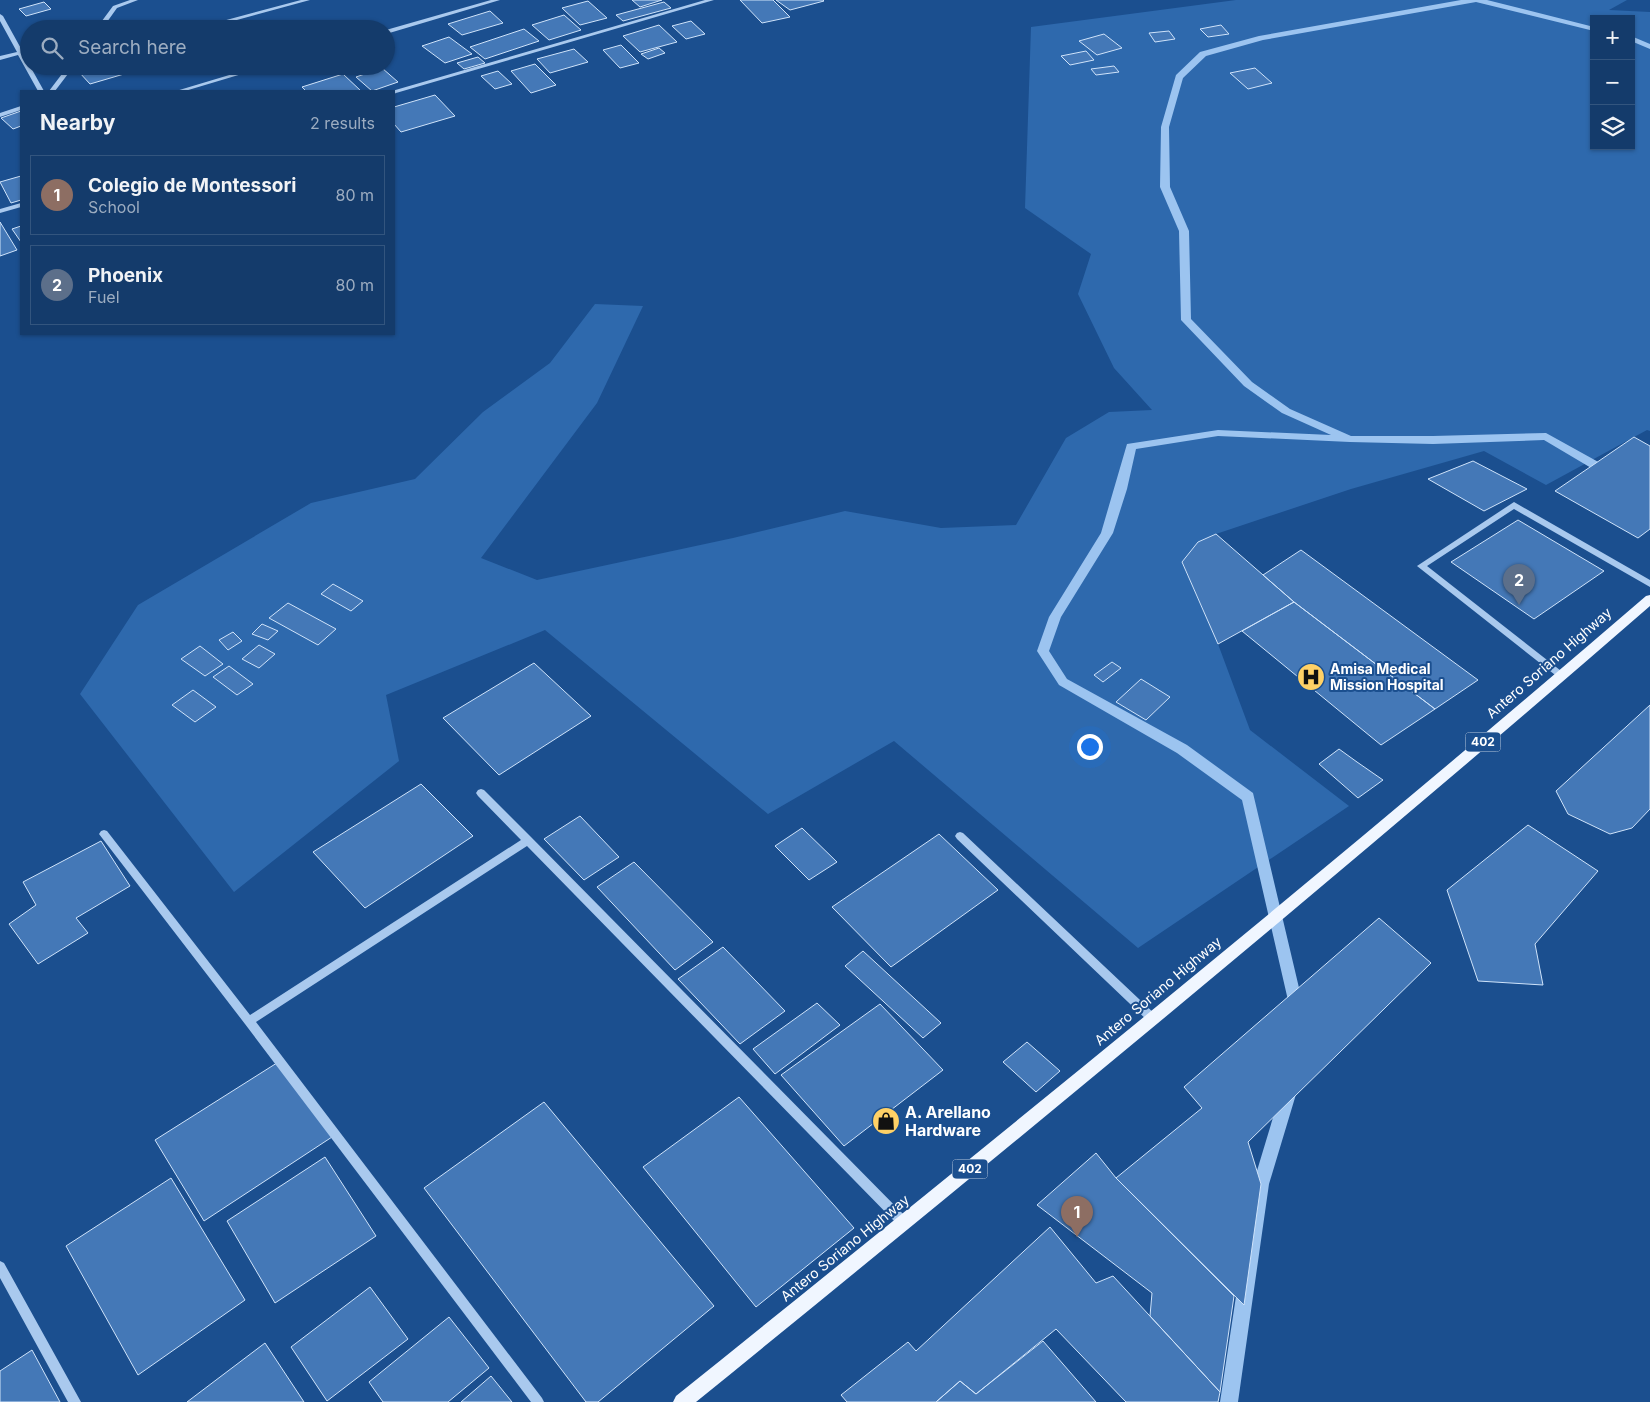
<!DOCTYPE html>
<meta charset="utf-8">
<style>
body{margin:0;font-family:Inter,sans-serif;background:#214673;color:#f1f3f6}
.controls{position:absolute;right:15px;top:15px;display:grid;overflow:hidden;border-radius:0px;box-shadow:0 1px 4px #0004}
.controls button{width:45px;height:45px;display:grid;place-items:center;padding:0;border:0;border-bottom:1px solid #33557e;background:#143b6b;color:#f1f3f6;font:25px sans-serif}
.you{position:absolute;left:1089px;top:746px;width:18px;height:18px;margin:-12px;border:4px solid #fff;border-radius:50%;background:#1a73e8;box-shadow:0 0 0 8px #1a73e833}
.badge{display:grid;place-items:center;width:32px;height:32px;border-radius:50%;background:#ffd166;color:#fff;font-size:16px;font-weight:700}
.pin{position:absolute;translate:-50% -41px;filter:drop-shadow(0 1px 2px #0008)}
.pin::after{content:'';position:absolute;top:26px;width:18px;height:15px;background:inherit;clip-path:polygon(0 0,100% 0,50% 100%)}
.list{margin:0;padding:0;list-style:none}
h2{display:flex;justify-content:space-between;align-items:center;height:65px;margin:0;padding:0 20px;font-size:21px}
h2 small{font-size:16px;font-weight:400;color:#9dadc1}
.list li{display:grid;grid-template-columns:32px 1fr auto;gap:15px;align-items:center;box-sizing:border-box;height:80px;margin:0 10px 10px;padding:0 10px;border:1px solid #33557e;border-radius:0px}
.list b{display:block;font-size:19px;white-space:nowrap}
.list p{margin:0;font-size:16px;white-space:nowrap;color:#9dadc1}
.list em{font-size:16px;font-style:normal;color:#9dadc1}
.icon{flex:none;width:28px;height:28px;fill:none;stroke:currentColor;stroke-width:2;stroke-linecap:round;stroke-linejoin:round}
.map{position:relative;flex:none;width:1650px;height:1402px;overflow:hidden}
.search{position:absolute;background:#143b6b;box-shadow:0 1px 4px #0004;left:20px;top:20px;width:375px;height:55px;display:flex;align-items:center;gap:12px;box-sizing:border-box;padding:0 18px;border-radius:28px;color:#9dadc1;font-size:19px}
.panel{position:absolute;background:#143b6b;box-shadow:0 1px 4px #0004;left:20px;top:90px;width:375px;height:245px;border-radius:0px}
.map>svg:first-child{display:block}
.green{fill:#2e69ad;fill-rule:evenodd}
.lines{fill:none;stroke-linecap:round;stroke-linejoin:round}
.stream{fill:#9cc4f0;fill-rule:evenodd}
.building{fill:#4478b7;stroke:#cfe3fa}
.minor{fill:#a9c9ee;fill-rule:evenodd}
.major{fill:#f0f6ff;fill-rule:evenodd}
.labels{text-anchor:middle;stroke-width:4;stroke-linejoin:round;paint-order:stroke}
.shield{fill:#1b4f8f;stroke:#bbcadd;stroke-width:1}
.shield-label{font-size:12px;font-weight:bold;fill:#fff}
.street-label{font-size:14px;fill:#fff;stroke:#1b4f8f}
.poi-label{font-size:14px;font-weight:bold;fill:#fff;stroke:#1b4f8f;text-anchor:start}
.near-poi-label{font-size:16px;font-weight:bold;fill:#fff;stroke:#1b4f8f;text-anchor:start}
</style>
<div class="map">
<svg width="1650" height="1402" viewBox="0 0 1650 1402">
<rect width="100%" height="100%" fill="#1b4f8f"/>
<path class="green" d="M1236 0H1627L1609 10 1650 12V431L1647 430 1546 485 1484 451 1351 489 1216 534 1198 542 1182 563 1218 644 1250 730 1349 806 1138 948 894 741 768 814 545 630 386 695 399 761 234 892 80 694 138 605 311 503 415 479 483 412 550 363 595 304 643 306 597 403 481 558 537 580 733 538 845 511 941 528 1016 525 1066 438 1109 412 1152 410 1114 368 1078 294 1091 254 1025 208 1031 27ZM1594 19H1631V146H1594Z"/>
<g class="lines">
<path class="stream" d="M1461 0H1487L1594 27V31L1476 2 1263 40 1206 56 1183 78 1169 127 1170 187 1189 231 1191 319 1252 382 1290 409 1351 436H1433L1546 433 1611 469 1612 472 1611 475H1603L1544 440 1433 444 1350 442 1218 436 1136 449 1127 489 1113 533 1061 617 1049 651 1067 679 1187 745 1253 793 1304 1009 1302 1014 1297 1015 1292 1014 1290 1009 1242 800 1177 753 1059 685 1037 651 1049 617 1101 533 1127 444 1218 430 1331 435 1282 413 1244 386 1181 320 1179 231 1160 187 1161 127 1176 75 1200 52 1259 36Z
M1631 36 1650 44V49L1631 41Z
M1289 1084 1294 1086 1297 1091 1269 1184 1238 1402H1220L1253 1184 1281 1091 1284 1086Z"/>
</g>
<path class="building" d="M632 0H662L640 7Z
M740 0H773L790 17 762 23Z
M776 0H823L824 1 790 10Z
M588 1 607 18 580 25 562 8Z
M44 2 51 9 26 16 19 9Z
M664 2 671 8 623 21 616 15Z
M490 11 503 23 462 35 448 24Z
M564 15 581 30 549 40 532 25Z
M691 21 705 34 686 39 672 26Z
M659 25 677 42 640 52 623 36Z
M1221 25 1229 34 1208 37 1200 29Z
M524 29 539 41 485 59 470 47Z
M1169 31 1175 39 1155 42 1149 33Z
M1104 34 1122 48 1097 55 1079 41Z
M449 37 472 54 445 63 422 46Z
M621 45 639 63 620 68 603 50Z
M659 48 665 53 648 59 641 54Z
M574 49 588 62 550 73 537 59Z
M1086 51 1094 60 1070 65 1061 56Z
M478 57 485 63 464 69 457 63Z
M535 64 556 85 531 93 511 71Z
M98 66H118L124 74 90 84 79 72Z
M1114 66 1119 72 1096 75 1091 69Z
M382 68 398 82 372 91 356 77Z
M1255 68 1272 83 1248 89 1230 73Z
M498 71 512 84 495 89 481 76Z
M343 74 361 91H306L302 87Z
M435 95 455 116 401 132 394 124V107Z
M21 111V126L13 129 1 118Z
M21 176V200L11 203 0 182Z
M0 222 17 250 0 256Z
M21 226V242L12 229Z
M1634 437 1650 446V529L1638 538 1555 491Z
M1473 461 1527 489 1484 511 1428 479Z
M1518 520 1604 571 1534 619 1451 562Z
M1216 534 1294 602 1218 644 1182 562 1198 542Z
M1301 550 1478 680 1435 709 1294 602 1263 575Z
M333 584 363 601 351 611 321 594Z
M1294 602 1435 709 1381 745 1242 631Z
M288 603 336 629 318 645 269 618Z
M262 624 278 631 268 640 252 634Z
M233 632 242 641 228 650 219 640Z
M259 645 275 654 259 668 242 659Z
M200 646 223 664 205 676 181 659Z
M1112 662 1121 668 1103 682 1094 675Z
M534 663 591 716 499 775 443 718Z
M229 666 253 684 237 695 213 677Z
M1141 679 1170 697 1146 720 1116 702Z
M193 690 216 707 195 722 172 705Z
M1650 705V809L1632 828 1610 834 1568 814 1556 791Z
M1339 749 1357 762 1383 780 1358 798 1319 764Z
M421 784 473 836 365 908 313 852Z
M580 816 619 857 584 880 544 839Z
M1528 825 1598 871 1535 944 1543 985 1478 981 1447 890Z
M802 828 837 862 809 880 775 846Z
M939 834 998 890 891 967 832 907Z
M101 841 130 886 76 918 88 933 38 964 9 924 36 905 23 882Z
M634 862 713 942 675 970 597 887Z
M1379 918 1431 963 1248 1142 1261 1184 1244 1305 1116 1178 1202 1108 1184 1087Z
M723 947 785 1011 740 1044 678 979Z
M863 951 941 1023 923 1038 845 966Z
M817 1003 840 1025 775 1074 753 1049Z
M880 1004 943 1070 844 1146 781 1075Z
M1027 1042 1060 1071 1036 1092 1003 1062Z
M280 1061 332 1137 204 1221 155 1140Z
M739 1097 854 1228 756 1307 643 1167Z
M544 1102 714 1306 598 1402H586L424 1188Z
M1096 1153 1116 1178 1234 1296 1220 1392 1150 1316 1152 1293 1037 1205Z
M325 1157 376 1236 275 1303 227 1221Z
M171 1178 245 1300 138 1375 66 1246Z
M1050 1227 1096 1283 1113 1276 1220 1392 1218 1402H1126L1056 1329 976 1394 960 1381 936 1402H847L841 1395 908 1342 916 1351Z
M370 1287 408 1339 327 1401 291 1347Z
M449 1317 489 1368 448 1402H383L369 1382Z
M1043 1341 1096 1402H936L960 1381 976 1394Z
M265 1343 304 1402H187Z
M32 1350 60 1402H0V1371Z
M491 1376 512 1402H461Z"/>
<g class="lines">
<path class="minor" d="M130 0H138L117 8 102 29H96L113 6Z
M301 0H310L204 29H193Z
M491 0H500L386 34V30Z
M705 0H714L396 93 394 94V91H392Z
M0 14 3 16 29 63V66H30L44 91H38L18 55 0 60V56L17 52 0 21Z
M68 66H74L55 91H49Z
M259 66H269L185 91H176Z
M21 106V110L0 117V113Z
M21 203V207L0 213V209Z
M1514 502 1650 580V587L1514 509 1427 566 1565 674 1566 676 1565 678H1559L1417 566Z
M481 789 484 790 531 837 908 1219 910 1223 908 1227 904 1228 900 1227 527 846 256 1022 542 1398 544 1402H531L245 1024 99 834 101 831 104 830 107 831 250 1015 521 840 478 796 476 793 478 790Z
M960 832 963 833 1157 1016 1158 1019 1157 1022 1153 1024 1149 1022 957 839 955 836 957 833Z
M0 1261 4 1263 81 1402H68L0 1278Z"/>
<path class="major" d="M1650 595V606C1337 878 1017 1141 696 1402H673L676 1396C1003 1133 1328 870 1646 596Z"/>
</g>
<defs>
<g id="hospital-disc" transform="scale(1.4375)"><circle r="9.5" fill="#ffd166" stroke="#1b4f8f"/><path d="M-5-5h3v3.5h4V-5h3V5h-3V1.5h-4V5h-3Z" fill="#111"/></g>
<g id="shop-disc" transform="scale(1.4375)"><circle r="9.5" fill="#ffd166" stroke="#1b4f8f"/><path d="M-5-2.5h2.3a2.7 3.5 0 0 1 5.4 0H5L5.5 6h-11ZM-1.5-2.5h3a1.5 2.3 0 0 0-3 0Z" fill="#111"/></g>
</defs>
<g fill-rule="evenodd">
<use href="#hospital-disc" x="1311" y="677"/>
<use href="#shop-disc" x="886" y="1121"/>
</g>
<g class="labels">
<g class="shield">
<rect x="1465.5" y="732.5" width="35" height="19" rx="4"/>
<rect x="952.5" y="1159.5" width="35" height="19" rx="4"/>
</g>
<g class="shield-label">
<text x="1483" y="746">402</text>
<text x="970" y="1173">402</text>
</g>
<g class="street-label">
<text transform="translate(1549 663) rotate(-41)" y="5">Antero Soriano Highway</text>
<text transform="translate(1158 991) rotate(-40)" y="5">Antero Soriano Highway</text>
<text transform="translate(845 1248) rotate(-39)" y="5">Antero Soriano Highway</text>
</g>
<g class="poi-label">
<text x="1330" y="674">Amisa Medical<tspan x="1330" dy="16">Mission Hospital</tspan></text>
</g>
<g class="near-poi-label">
<text x="905" y="1118">A. Arellano<tspan x="905" dy="18">Hardware</tspan></text>
</g>
</g>
</svg>
<div class="controls">
<button>+</button>
<button>−</button>
<button><svg class="icon" aria-label="layers" viewBox="0 0 24 24"><path d="M12 4l9 5-9 5-9-5zM3 14l9 5 9-5"/></svg></button>
</div>
<div class="you"></div>
<div class="pin badge" style="left:1077px;top:1237px;background:#8d6e63">1</div>
<div class="pin badge" style="left:1519px;top:605px;background:#5c6f8a">2</div>
<div class="search"><svg class="icon" aria-label="search" viewBox="0 0 24 24"><circle cx="10" cy="10" r="6"/><path d="M15 15l6 6"/></svg>Search here</div>
<section class="panel">
<h2>Nearby<small>2 results</small></h2>
<ul class="list">
<li><span class="badge" style="background:#8d6e63">1</span><div><b>Colegio de Montessori</b><p>School</p></div><em>80 m</em></li>
<li><span class="badge" style="background:#5c6f8a">2</span><div><b>Phoenix</b><p>Fuel</p></div><em>80 m</em></li>
</ul>
</section>
</div>
